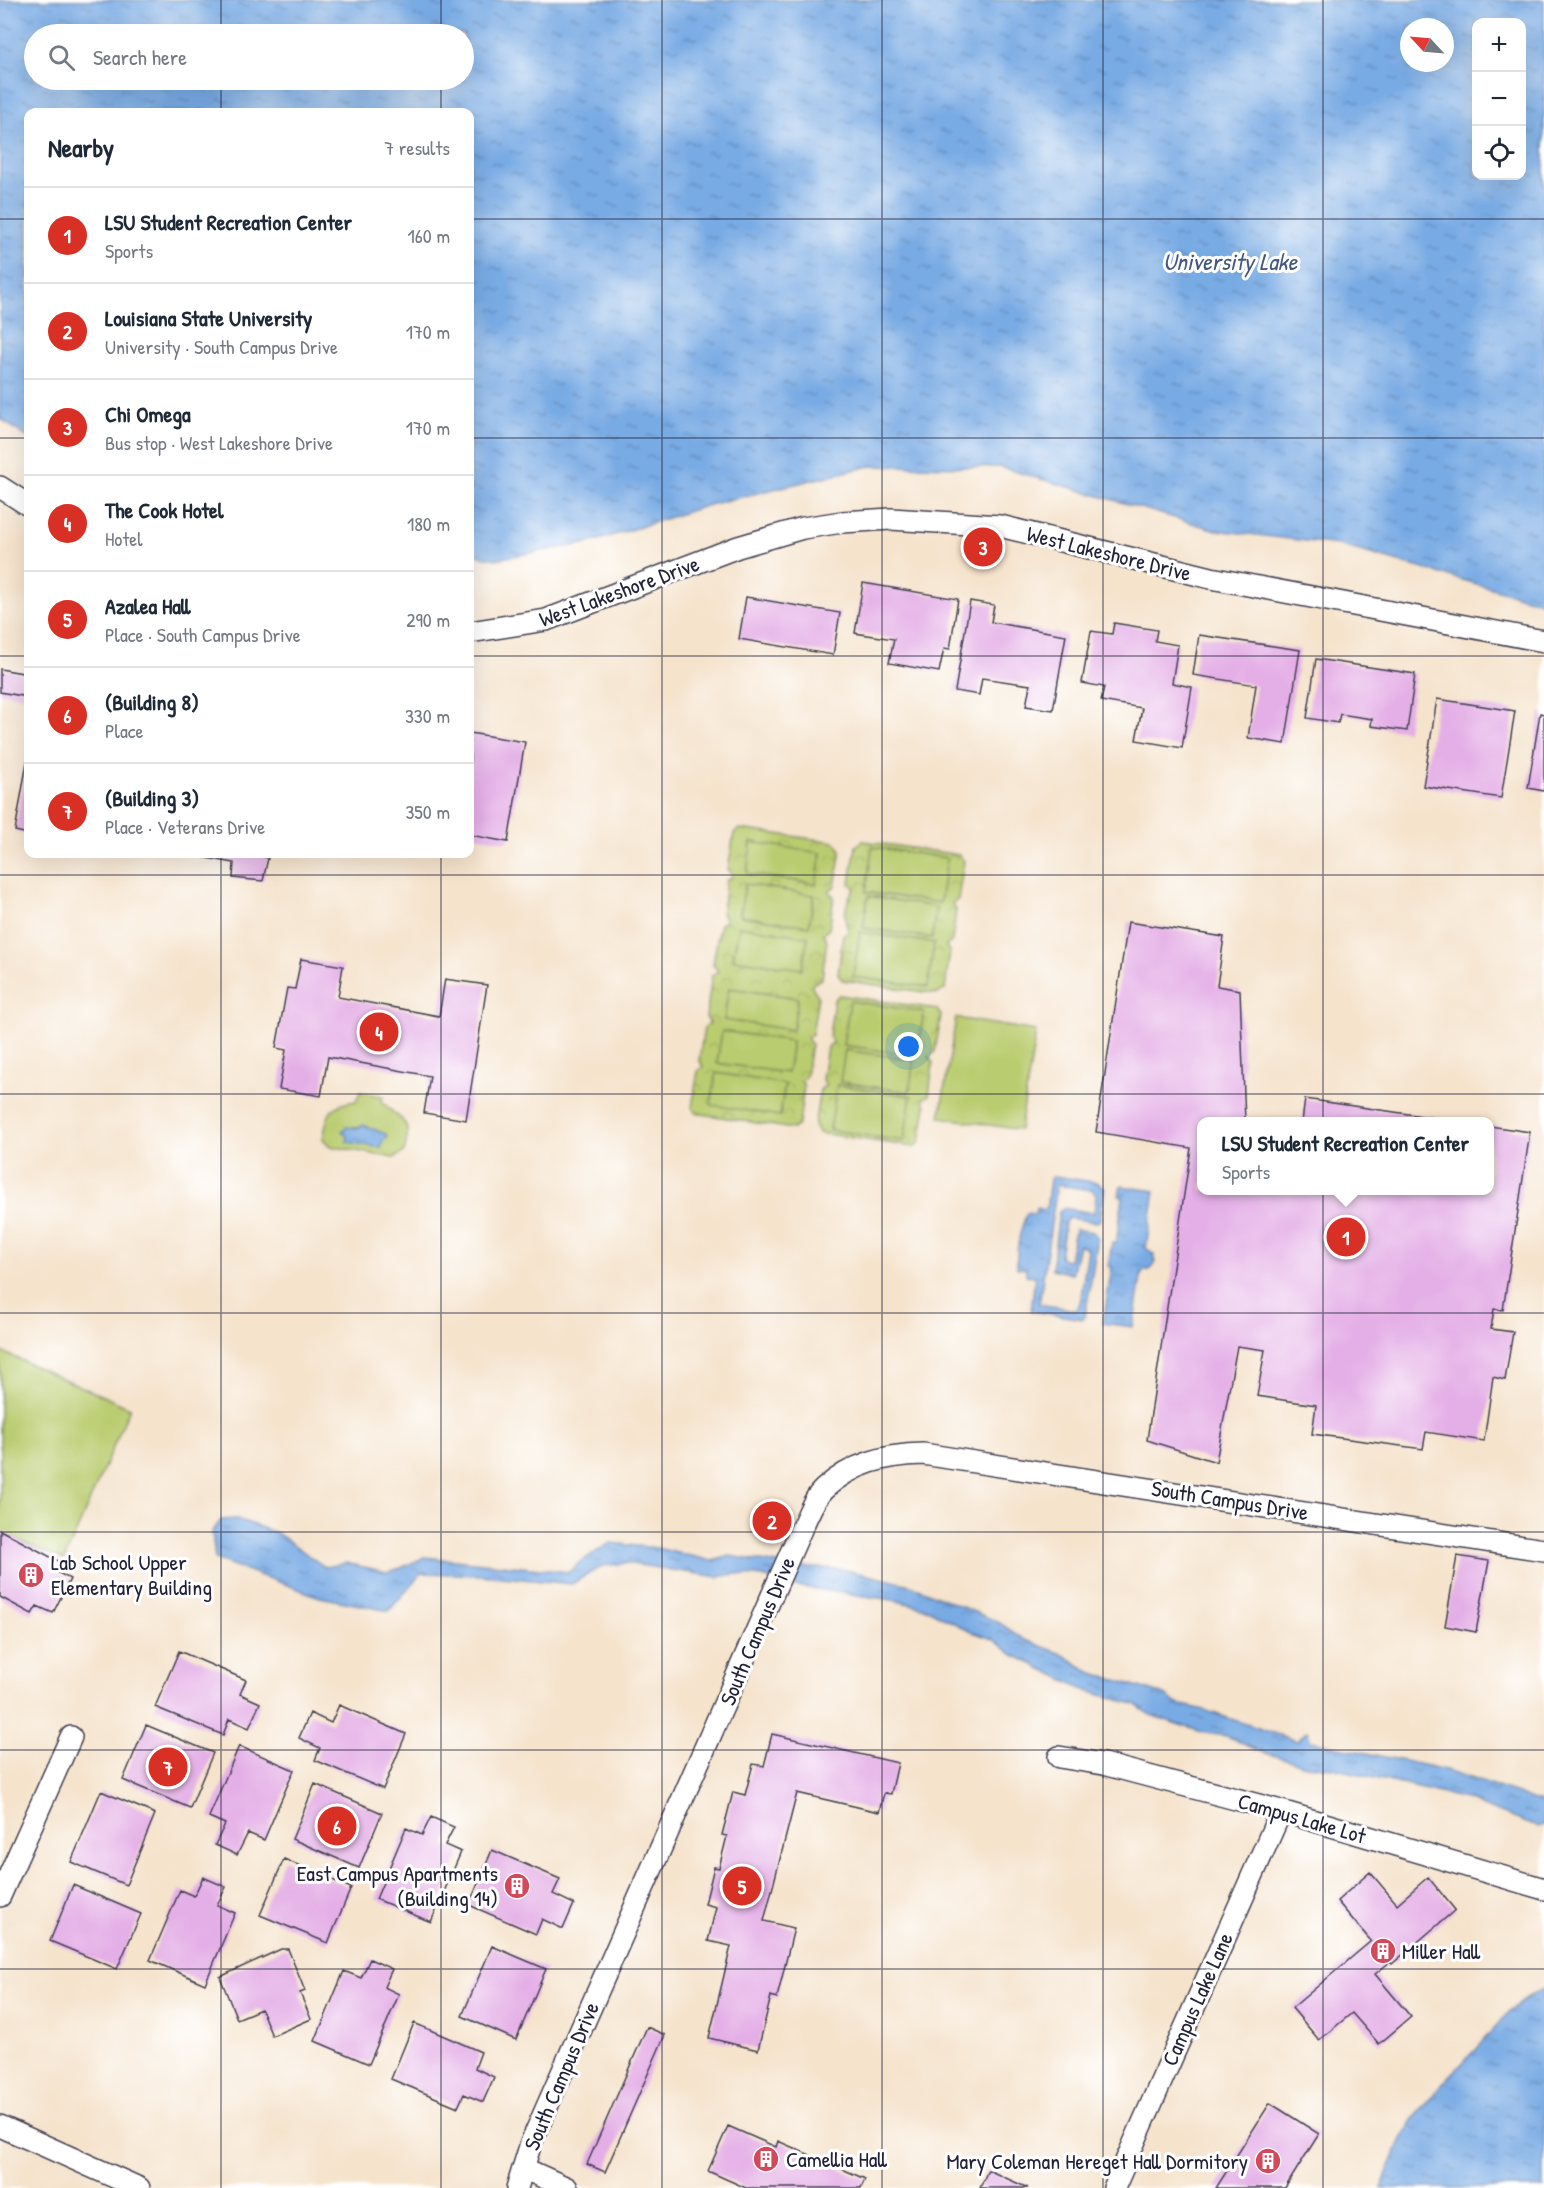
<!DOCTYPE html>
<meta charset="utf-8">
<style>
body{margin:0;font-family:"Patrick Hand",sans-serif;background:#f2f2f3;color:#1f2937}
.controls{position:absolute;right:18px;top:18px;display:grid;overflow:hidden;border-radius:12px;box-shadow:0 6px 24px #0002}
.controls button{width:54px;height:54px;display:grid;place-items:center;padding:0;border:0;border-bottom:2px solid #e0e1e3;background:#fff;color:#1f2937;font:30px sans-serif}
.compass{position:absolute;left:1400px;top:18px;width:54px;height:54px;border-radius:50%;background:#fff;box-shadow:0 6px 24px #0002;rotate:296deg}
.you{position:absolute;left:909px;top:1047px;width:21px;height:21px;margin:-15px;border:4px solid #fff;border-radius:50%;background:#1a73e8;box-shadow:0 0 0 9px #1a73e833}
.badge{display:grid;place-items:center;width:39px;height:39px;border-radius:50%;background:#d93025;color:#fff;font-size:20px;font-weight:700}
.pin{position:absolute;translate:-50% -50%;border:3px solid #fff;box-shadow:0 2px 6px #0006}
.popup{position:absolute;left:1197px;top:1117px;width:297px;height:78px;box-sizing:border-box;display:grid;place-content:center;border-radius:12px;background:#fff;filter:drop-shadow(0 2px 4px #0005);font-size:20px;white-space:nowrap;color:#747a83}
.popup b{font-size:22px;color:#1f2937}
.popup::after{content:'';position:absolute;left:50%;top:100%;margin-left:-12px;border:12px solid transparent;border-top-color:#fff}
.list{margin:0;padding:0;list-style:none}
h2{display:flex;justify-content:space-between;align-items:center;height:78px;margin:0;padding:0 24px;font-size:26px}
h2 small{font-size:20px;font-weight:400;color:#747a83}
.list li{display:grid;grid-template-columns:39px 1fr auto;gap:18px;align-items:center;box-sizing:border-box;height:96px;padding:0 24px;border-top:2px solid #e0e1e3}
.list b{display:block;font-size:22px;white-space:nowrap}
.list p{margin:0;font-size:20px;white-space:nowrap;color:#747a83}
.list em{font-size:20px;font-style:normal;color:#747a83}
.icon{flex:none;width:33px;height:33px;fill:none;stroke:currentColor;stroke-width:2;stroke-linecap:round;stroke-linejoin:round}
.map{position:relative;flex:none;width:1544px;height:2188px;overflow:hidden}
.search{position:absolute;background:#fff;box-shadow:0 6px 24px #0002;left:24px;top:24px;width:450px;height:66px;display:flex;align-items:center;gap:15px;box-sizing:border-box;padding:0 21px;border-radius:33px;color:#747a83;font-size:22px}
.panel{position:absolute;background:#fff;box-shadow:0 6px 24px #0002;left:24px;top:108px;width:450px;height:750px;border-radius:12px}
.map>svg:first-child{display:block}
.park{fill:url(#park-crowns);stroke:#6e7756;stroke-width:1.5}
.garden{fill:#bacc70;stroke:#6e7756;stroke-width:1.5}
.water{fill:url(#water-ripples);stroke:#4d6690;stroke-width:1.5;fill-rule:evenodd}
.building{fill:#e4aee6}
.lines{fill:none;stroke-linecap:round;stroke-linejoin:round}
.minor-casing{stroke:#423f51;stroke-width:24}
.minor{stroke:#fff;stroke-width:21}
.grid{fill:none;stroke:#22223b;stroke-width:1.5;stroke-opacity:0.55}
.labels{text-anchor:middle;stroke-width:6;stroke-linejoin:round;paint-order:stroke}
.street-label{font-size:22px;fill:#22223b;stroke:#fff}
.poi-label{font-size:22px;fill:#22223b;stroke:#fff;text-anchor:start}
.water-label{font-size:24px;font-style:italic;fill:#44587f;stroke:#fff}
</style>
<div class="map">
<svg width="1544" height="2188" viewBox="0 0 1544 2188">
<defs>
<pattern id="park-crowns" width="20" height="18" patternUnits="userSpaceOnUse" patternTransform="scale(1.5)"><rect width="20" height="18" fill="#bacc70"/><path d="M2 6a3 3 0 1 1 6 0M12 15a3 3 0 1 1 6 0" fill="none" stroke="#a0af62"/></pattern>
<pattern id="water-ripples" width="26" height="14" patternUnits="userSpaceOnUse" patternTransform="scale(1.5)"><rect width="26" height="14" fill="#78aae4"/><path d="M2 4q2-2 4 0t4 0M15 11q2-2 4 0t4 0" fill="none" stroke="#628aba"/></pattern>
</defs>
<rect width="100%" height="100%" fill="#fff"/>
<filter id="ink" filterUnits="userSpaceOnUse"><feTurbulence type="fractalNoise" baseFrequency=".0167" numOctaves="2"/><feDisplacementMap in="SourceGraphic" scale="12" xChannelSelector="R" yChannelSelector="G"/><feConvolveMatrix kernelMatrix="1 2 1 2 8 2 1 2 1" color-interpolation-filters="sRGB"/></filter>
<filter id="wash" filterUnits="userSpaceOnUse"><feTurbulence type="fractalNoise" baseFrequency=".008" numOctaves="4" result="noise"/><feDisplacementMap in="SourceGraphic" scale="24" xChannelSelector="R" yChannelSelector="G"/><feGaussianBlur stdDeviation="1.35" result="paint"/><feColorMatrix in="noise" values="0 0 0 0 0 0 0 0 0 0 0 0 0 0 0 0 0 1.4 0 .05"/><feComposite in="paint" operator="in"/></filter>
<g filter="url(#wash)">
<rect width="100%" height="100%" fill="#f5e3cc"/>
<path class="park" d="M739 829 835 842 841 850 835 886 829 891 834 897 829 929 823 933 827 940 822 978 811 985 818 996 812 1034 807 1038 811 1044 806 1076 801 1081 804 1086 799 1124 793 1129 696 1113 692 1107 698 1071 703 1066 699 1060 704 1028 710 1023 706 1017 712 976 718 971 713 964 720 924 726 920 722 913 726 881 733 876 728 870 734 833Z
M863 841 959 855 964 861 958 899 952 904 956 910 952 941 946 946 950 951 945 989 938 994 842 980 838 974 843 935 849 931C842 920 846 897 855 889L850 883 856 846Z
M839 995 936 1009 941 1015 935 1052 929 1057 933 1063 929 1095 923 1099 926 1106 920 1142 914 1147 819 1133 814 1126 820 1090 826 1085 822 1079 827 1047 833 1043 829 1036 834 1000Z"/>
<path class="garden" d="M751 842 821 853 816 884 747 874Z
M872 847 947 858 940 903 866 892Z
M745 884 814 895 809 926 740 916Z
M868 896 936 907 932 938 863 928Z
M739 926 808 937 802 969 733 959Z
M860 932 934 943 928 987 853 977Z
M729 988 798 998 793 1030 724 1020Z
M850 1001 924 1012 917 1056 843 1045Z
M956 1018 1036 1031 1020 1130 940 1117Z
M722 1031 792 1041 787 1073 717 1063Z
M845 1050 914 1060 909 1092 840 1082Z
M716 1073 785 1084 780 1116 711 1105Z
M837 1085 911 1096 904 1141 830 1130Z
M360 1092 383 1096 382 1101C399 1123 414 1115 404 1152L394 1158 330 1146 323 1139C328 1113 329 1104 356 1101Z
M0 1351 130 1408 64 1560 0 1532Z"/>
<path class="water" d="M0 0H1544V603L1339 545 1216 530 1000 467 870 466 712 504 589 543 496 559 470 554V112H28V438L0 418ZM1522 22V176H1476V22ZM1409 27H1445V63H1409ZM34 34H464V80H34Z
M363 1125 386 1134 387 1138 382 1142 381 1148 347 1142 348 1137 342 1131 346 1127 358 1128Z
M1055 1176 1099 1183 1105 1188 1100 1220 1097 1222 1068 1218 1065 1222 1060 1256 1063 1259 1069 1260 1075 1229 1093 1232 1098 1238 1085 1317 1083 1319 1031 1311 1035 1276 1026 1275V1269L1017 1268C1016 1249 1019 1231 1027 1213L1035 1214 1036 1208 1046 1210 1050 1179ZM1057 1185 1092 1190 1096 1194 1094 1213 1063 1208 1059 1211 1052 1269 1072 1274 1079 1245 1088 1249 1080 1303 1076 1310 1039 1304Z
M1121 1186 1155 1191 1146 1248 1154 1254 1156 1262 1151 1269 1142 1272 1133 1327 1103 1323 1112 1267 1108 1266 1112 1243H1116L1123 1197 1119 1195Z
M237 1519 277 1533 325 1567 346 1563 387 1572 401 1568 425 1557 569 1572 580 1562 610 1543 657 1548 712 1561 730 1556 797 1567 842 1569 911 1585 998 1622 1025 1640 1062 1654 1090 1672 1165 1695 1177 1704 1201 1709 1297 1741 1307 1731 1311 1741 1446 1770 1544 1803V1825L1537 1827 1461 1798 1332 1768 1306 1765 1256 1750 1227 1736 1205 1733 1152 1716 1134 1704 1090 1692 1040 1668 1012 1654 993 1639 971 1632 926 1608 893 1600 793 1586 763 1577 735 1574 718 1577 626 1563 602 1566 572 1584 481 1575 422 1573 389 1611 320 1597 215 1559 212 1532 221 1520Z
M1544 1989V2188H1381C1391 2166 1398 2142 1412 2122 1432 2092 1458 2069 1482 2042 1501 2020 1516 2000 1544 1989Z"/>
<g id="blocks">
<path class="building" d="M863 583 958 599 950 649 944 648 939 672 889 663 894 639 855 633Z
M746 597 840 613 833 655 739 639Z
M970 601 994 605 991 622 1066 635 1053 710 1026 706 1030 685 982 678 979 695 955 691Z
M1114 623 1157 630 1155 641 1178 645 1172 683 1192 687 1182 748 1136 740 1142 708 1101 701 1104 687 1082 683 1091 631 1112 634Z
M1199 635 1300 650 1285 744 1248 738 1256 685 1193 675Z
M1316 659 1415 674 1407 731 1371 726 1372 719 1340 714 1338 723 1307 718Z
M0 669 28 674V697L0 692Z
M1437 699 1515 711 1501 798 1423 786Z
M1540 713 1544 714V791L1528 788Z
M470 733 525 742 508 842 470 835Z
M27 762H28V834L15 831Z
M202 854H264V857L268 858 263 881 233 878 234 863 201 857Z
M1128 922 1224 937 1217 986 1240 990 1245 1122H1202V1190H1490V1126L1530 1132 1503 1310 1494 1309 1491 1329 1513 1332 1505 1380 1493 1377 1484 1441 1426 1432 1423 1449 1312 1434 1316 1405 1257 1396 1265 1350 1237 1346 1216 1462 1147 1440 1191 1148 1096 1132Z
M301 959 343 966 338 997 439 1016 445 979 487 985 466 1120 424 1113 430 1076 328 1057 321 1096 279 1089 286 1050 276 1048 287 988 295 989Z
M1305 1099 1449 1120V1122H1302Z
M0 1530 60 1562 55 1571 70 1579 53 1613 37 1606 32 1614 0 1597Z
M1457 1556 1489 1561 1476 1632 1445 1626Z
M179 1651 246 1680 240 1694 260 1703 249 1728 229 1719 223 1735 155 1707Z
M339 1705 406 1734 383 1789 315 1760 320 1748 299 1738 310 1713 331 1723Z
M146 1725 213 1753 190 1808 123 1780Z
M772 1734 898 1763 891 1794 884 1793 879 1812 797 1793 764 1921 794 1928 777 1998 771 1996 758 2050 709 2038 731 1946 708 1941 716 1907 705 1904 714 1867 719 1868 727 1836 722 1835 733 1792 745 1795 753 1764 764 1766Z
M239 1746 294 1770 264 1840 248 1833 237 1855 215 1845 225 1824 209 1817Z
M315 1784 382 1813 359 1868 292 1839Z
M101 1791 155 1814 126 1885 71 1862Z
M431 1817 454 1827 445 1845 461 1852 431 1922 376 1899 406 1828 422 1835Z
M492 1850 560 1879 553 1894 574 1904 563 1929 542 1919 536 1934 469 1905Z
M284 1859 351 1888 328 1943 260 1915Z
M1370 1872 1397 1904 1428 1877 1455 1910 1392 1964 1390 1962 1375 1974 1411 2017 1379 2044 1352 2013 1319 2040 1292 2008 1371 1941 1337 1901Z
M203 1877 226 1887 217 1905 235 1913 205 1984 150 1960 180 1890 194 1896Z
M73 1885 141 1914 117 1969 50 1941Z
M492 1946 546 1969 516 2040 462 2016Z
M281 1949H288L305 1991 300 1993 311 2019 272 2036 261 2009 237 2019 220 1977Z
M370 1959 392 1969 384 1987 399 1994 369 2064 315 2041 344 1971 361 1978Z
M414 2023 481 2052 475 2068 494 2077 483 2102 464 2094 458 2107 391 2079Z
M647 2027 665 2035 605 2172 587 2164Z
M1270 2103 1319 2134 1285 2188H1216Z
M728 2126 776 2147 778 2141 865 2179 861 2188H746L708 2171Z
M988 2170 1028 2188H980Z"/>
</g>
</g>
<g filter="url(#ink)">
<use href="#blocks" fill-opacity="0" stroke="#423f51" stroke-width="1.5"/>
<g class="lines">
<g class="minor-casing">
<path id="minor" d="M0 487 28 505
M470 632 546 620 738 547 803 528 842 522 891 519 1000 526 1211 578 1544 641
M1059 1757 1103 1764 1281 1811 1544 1889
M0 1896 71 1737
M0 2126 139 2188
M523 2168 567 2188
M517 2188 531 2143 803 1525C809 1513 814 1498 824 1489 852 1463 886 1455 923 1454L1544 1550
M1114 2188 1281 1811"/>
</g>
<use href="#minor" class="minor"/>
</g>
</g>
<path class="grid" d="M221 0V34M441 0V34M662 0V2188M882 0V2188M1103 0V2188M1323 0V2188M221 80V112M441 80V112M0 219H28M470 219H1544M0 438H28M470 438H1544M0 656H28M470 656H1544M221 854V2188M441 854V2188M0 875H1544M0 1094H1544M0 1313H1544M0 1532H1544M0 1750H1544M0 1969H1544"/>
<defs>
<g id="building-disc" transform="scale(1.35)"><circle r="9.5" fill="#d1495b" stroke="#fff"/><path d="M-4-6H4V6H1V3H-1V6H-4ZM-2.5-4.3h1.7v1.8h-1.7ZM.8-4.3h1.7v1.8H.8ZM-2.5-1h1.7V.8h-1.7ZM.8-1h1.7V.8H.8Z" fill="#fff"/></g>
</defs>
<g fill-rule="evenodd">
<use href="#building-disc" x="31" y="1575"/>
<use href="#building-disc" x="517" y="1886"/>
<use href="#building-disc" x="1383" y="1951"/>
<use href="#building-disc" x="766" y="2159"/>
<use href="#building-disc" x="1268" y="2161"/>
</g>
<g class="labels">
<g class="street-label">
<text transform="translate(1109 553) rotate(14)" y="8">West Lakeshore Drive</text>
<text transform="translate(619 591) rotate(-20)" y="8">West Lakeshore Drive</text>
<text transform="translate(1230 1500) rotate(9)" y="8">South Campus Drive</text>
<text transform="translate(757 1631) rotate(-67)" y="8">South Campus Drive</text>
<text transform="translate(1302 1818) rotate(16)" y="8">Campus Lake Lot</text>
<text transform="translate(1197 1999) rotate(-66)" y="8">Campus Lake Lane</text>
<text transform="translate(561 2076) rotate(-67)" y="8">South Campus Drive</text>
</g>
<g class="poi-label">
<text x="51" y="1570">Lab School Upper<tspan x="51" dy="25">Elementary Building</tspan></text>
<text x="498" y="1881" text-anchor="end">East Campus Apartments<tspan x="498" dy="25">(Building 14)</tspan></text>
<text x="1402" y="1959">Miller Hall</text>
<text x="786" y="2167">Camellia Hall</text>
<text x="1248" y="2169" text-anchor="end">Mary Coleman Hereget Hall Dormitory</text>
</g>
<g class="water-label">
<text x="1230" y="270">University Lake</text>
</g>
</g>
</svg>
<div class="controls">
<button>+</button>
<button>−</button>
<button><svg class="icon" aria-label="locate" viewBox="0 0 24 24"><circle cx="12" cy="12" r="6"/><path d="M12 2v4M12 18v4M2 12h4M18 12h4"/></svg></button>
</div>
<svg class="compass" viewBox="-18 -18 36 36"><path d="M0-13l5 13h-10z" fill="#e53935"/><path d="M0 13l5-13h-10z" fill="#747a83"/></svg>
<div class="you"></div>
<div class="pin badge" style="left:1346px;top:1237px">1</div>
<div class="popup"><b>LSU Student Recreation Center</b>Sports</div>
<div class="pin badge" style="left:772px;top:1521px">2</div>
<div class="pin badge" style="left:983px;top:547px">3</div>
<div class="pin badge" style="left:379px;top:1032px">4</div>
<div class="pin badge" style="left:742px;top:1886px">5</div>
<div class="pin badge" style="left:337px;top:1826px">6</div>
<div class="pin badge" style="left:168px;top:1767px">7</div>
<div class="search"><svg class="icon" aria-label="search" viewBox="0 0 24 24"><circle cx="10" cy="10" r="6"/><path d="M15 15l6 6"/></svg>Search here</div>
<section class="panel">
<h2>Nearby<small>7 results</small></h2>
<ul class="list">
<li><span class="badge">1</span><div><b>LSU Student Recreation Center</b><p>Sports</p></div><em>160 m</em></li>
<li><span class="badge">2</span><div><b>Louisiana State University</b><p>University · South Campus Drive</p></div><em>170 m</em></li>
<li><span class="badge">3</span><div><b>Chi Omega</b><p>Bus stop · West Lakeshore Drive</p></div><em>170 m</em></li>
<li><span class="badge">4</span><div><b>The Cook Hotel</b><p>Hotel</p></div><em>180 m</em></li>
<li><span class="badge">5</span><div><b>Azalea Hall</b><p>Place · South Campus Drive</p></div><em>290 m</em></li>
<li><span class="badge">6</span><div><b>(Building 8)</b><p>Place</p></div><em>330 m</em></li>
<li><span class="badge">7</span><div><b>(Building 3)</b><p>Place · Veterans Drive</p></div><em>350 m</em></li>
</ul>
</section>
</div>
